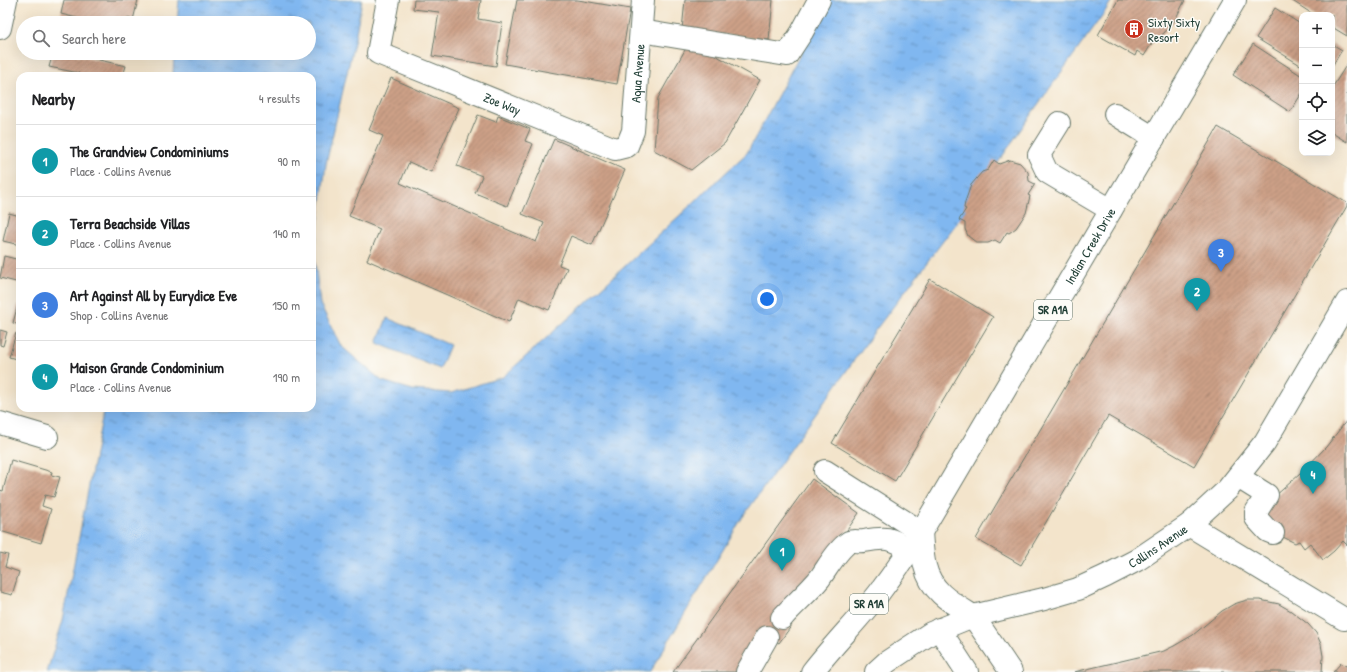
<!DOCTYPE html>
<meta charset="utf-8">
<style>
body{margin:0;font-family:"Patrick Hand",sans-serif;background:#f2f2f2;color:#202124}
.controls{position:absolute;right:12px;top:12px;display:grid;overflow:hidden;border-radius:8px;box-shadow:0 4px 16px #0002}
.controls button{width:36px;height:36px;display:grid;place-items:center;padding:0;border:0;border-bottom:1px solid #e0e0e0;background:#fff;color:#202124;font:20px sans-serif}
.you{position:absolute;left:767px;top:299px;width:14px;height:14px;margin:-10px;border:3px solid #fff;border-radius:50%;background:#1a73e8;box-shadow:0 0 0 6px #1a73e833}
.badge{display:grid;place-items:center;width:26px;height:26px;border-radius:50%;background:#ea580c;color:#fff;font-size:13px;font-weight:700}
.pin{position:absolute;translate:-50% -33px;filter:drop-shadow(0 1px 2px #0008)}
.pin::after{content:'';position:absolute;top:21px;width:14px;height:12px;background:inherit;clip-path:polygon(0 0,100% 0,50% 100%)}
.list{margin:0;padding:0;list-style:none}
h2{display:flex;justify-content:space-between;align-items:center;height:52px;margin:0;padding:0 16px;font-size:17px}
h2 small{font-size:13px;font-weight:400;color:#757577}
.list li{display:grid;grid-template-columns:26px 1fr auto;gap:12px;align-items:center;box-sizing:border-box;height:72px;padding:0 16px;border-top:1px solid #e0e0e0}
.list b{display:block;font-size:15px;white-space:nowrap}
.list p{margin:0;font-size:13px;white-space:nowrap;color:#757577}
.list em{font-size:13px;font-style:normal;color:#757577}
.icon{flex:none;width:22px;height:22px;fill:none;stroke:currentColor;stroke-width:2;stroke-linecap:round;stroke-linejoin:round}
.map{position:relative;flex:none;width:1347px;height:672px;overflow:hidden}
.search{position:absolute;background:#fff;box-shadow:0 4px 16px #0002;left:16px;top:16px;width:300px;height:44px;display:flex;align-items:center;gap:10px;box-sizing:border-box;padding:0 14px;border-radius:22px;color:#757577;font-size:15px}
.panel{position:absolute;background:#fff;box-shadow:0 4px 16px #0002;left:16px;top:72px;width:300px;height:340px;border-radius:12px}
.map>svg:first-child{display:block}
.water{fill:url(#water-ripples);stroke:#507a92}
.building{fill:url(#building-hatch)}
.lines{fill:none;stroke-linecap:round;stroke-linejoin:round}
.minor-casing{stroke:#697769;stroke-width:24}
.major-casing{stroke:#697769;stroke-width:24}
.minor{stroke:#fff;stroke-width:22}
.major{stroke:#fff;stroke-width:22}
.labels{text-anchor:middle;stroke-width:3;stroke-linejoin:round;paint-order:stroke}
.shield{fill:#fdfcf7;stroke:#62766e;stroke-width:1}
.shield-label{font-size:12px;font-weight:bold;fill:#1f3d34}
.poi-label{font-size:13px;fill:#1f3d34;stroke:#fdfcf7;text-anchor:start}
.street-label{font-size:13px;fill:#1f3d34;stroke:#fdfcf7}
</style>
<div class="map">
<svg width="1347" height="672" viewBox="0 0 1347 672">
<defs>
<pattern id="water-ripples" width="26" height="14" patternUnits="userSpaceOnUse"><rect width="26" height="14" fill="#80b7f0"/><path d="M2 4q2-2 4 0t4 0M15 11q2-2 4 0t4 0" fill="none" stroke="#6896c3"/></pattern>
<pattern id="building-hatch" width="6" height="6" patternUnits="userSpaceOnUse"><rect width="6" height="6" fill="#cda087"/><path d="M-1 1l2-2M0 6l6-6M5 7l2-2" fill="none" stroke="#a6846f"/></pattern>
</defs>
<rect width="100%" height="100%" fill="#fdfcf7"/>
<filter id="ink" filterUnits="userSpaceOnUse"><feTurbulence type="fractalNoise" baseFrequency=".025" numOctaves="2"/><feDisplacementMap in="SourceGraphic" scale="8" xChannelSelector="R" yChannelSelector="G"/><feConvolveMatrix kernelMatrix="1 2 1 2 8 2 1 2 1" color-interpolation-filters="sRGB"/></filter>
<filter id="wash" filterUnits="userSpaceOnUse"><feTurbulence type="fractalNoise" baseFrequency=".012" numOctaves="4" result="noise"/><feDisplacementMap in="SourceGraphic" scale="16" xChannelSelector="R" yChannelSelector="G"/><feGaussianBlur stdDeviation="0.9" result="paint"/><feColorMatrix in="noise" values="0 0 0 0 0 0 0 0 0 0 0 0 0 0 0 0 0 1.4 0 .05"/><feComposite in="paint" operator="in"/></filter>
<g filter="url(#wash)">
<rect width="100%" height="100%" fill="#f3e4cb"/>
<path class="water" d="M179 0H362L355 38 326 164 314 253 320 304 341 346 382 381 413 390 451 393 503 377 582 306 747 153 829 0H1112L1104 13 1034 110 956 224 874 332 742 518 650 672H47L63 620 104 408H312V76H173L174 53H309V23H177Z
M387 318 450 345 440 369 377 343Z"/>
<g id="blocks">
<path class="building" d="M64 0H138L133 20 128 18 127 23H97L61 14Z
M414 0H481L478 19 502 23 496 66 432 56 439 12 413 9Z
M517 0H578L630 9 617 84 505 64Z
M685 0H773L769 40 682 30Z
M1118 0H1185L1175 20 1164 33 1152 43 1144 56 1137 51 1135 56 1098 35Z
M1291 0H1347V36L1332 27V15H1314Z
M1275 8 1302 25V66L1256 38Z
M690 41 760 80 725 143 691 170 654 150 658 98Z
M1253 44 1302 76V93L1290 112 1233 75Z
M1332 44 1342 50 1332 66Z
M53 53H68L126 66 123 76H78L79 73 49 67Z
M1347 64V142L1332 133V88Z
M391 78 459 108 431 172 409 162 400 183 536 242 544 223 522 214 554 139 625 170 592 245 571 236 559 265 567 268 549 310 519 298 509 322 367 260 380 229 349 216 383 136 369 130Z
M478 115 496 122 498 116 530 129 525 141 533 144 507 206 475 193 482 176 457 166Z
M1218 127 1347 203V206L1194 466 1108 416 1021 565 976 539Z
M994 160 999 164 1010 160 1020 163 1028 172 1029 181 1035 184 1028 195 1030 196 1026 213 1016 228 1009 233 1007 232 1000 243 995 240 988 243H977L968 236 965 229V223L959 220 966 209 964 208 965 202 971 185 982 172 988 170Z
M9 213 20 216V245L3 241Z
M4 256 20 260V283L0 278Z
M930 279 993 317 895 481 832 443Z
M18 304H20V325L13 323Z
M0 330 7 332 3 346 0 345Z
M16 333 20 334V360L9 357Z
M1347 420V545L1343 541 1334 551 1323 560 1310 543 1304 548 1299 541 1295 543 1277 534 1257 512 1300 474 1326 447Z
M11 460 52 472 51 475 60 477 54 497 45 495 42 506 51 509 41 543 0 531V490L3 491Z
M812 479 859 513 845 533 776 614 792 625 779 643 767 637 739 672H673Z
M0 553 8 555 5 567 19 572 12 595 0 592Z
M1247 600H1260L1279 604 1291 611 1308 624 1316 633 1321 644 1323 656 1322 672H1074L1164 651 1174 646 1193 635 1222 611 1234 604Z
M1341 663 1346 666 1347 664V672H1333Z"/>
</g>
</g>
<g filter="url(#ink)">
<use href="#blocks" fill-opacity="0" stroke="#697769" stroke-width="1"/>
<g class="lines">
<g class="minor-casing">
<g id="minor">
<path id="s1" d="M388 0 378 53 615 149 627 146 633 131 643 0"/>
<path d="M641 31 787 55 802 32 819 0"/>
<path d="M1115 114 1154 138"/>
<path d="M1059 123 1039 155 1047 172 1111 210"/>
<path d="M0 423 47 437"/>
<path d="M825 471 921 532"/>
<path d="M1238 477 1267 495 1256 512V518L1268 531 1273 533"/>
<path d="M1189 525 1344 619"/>
<path d="M973 616 1011 672"/>
<path d="M782 618C794 604 809 592 820 578 828 567 838 549 849 542 854 540 859 542 864 541 886 537 890 537 910 550"/>
<path d="M939 629 967 672"/>
<path d="M747 672 767 637"/>
</g>
</g>
<g class="major-casing">
<g id="major">
<path d="M0 28 6 0"/>
<path d="M921 532C922 543 922 555 925 566 931 592 952 603 973 616"/>
<path id="s2" d="M812 672C833 645 858 620 879 593 894 573 908 553 921 532L1235 0"/>
<path id="s3" d="M876 672 887 662 931 633 973 616 1044 599 1078 589 1106 576 1137 560 1189 525 1227 490 1265 442 1347 302"/>
</g>
</g>
<use href="#minor" class="minor"/>
<use href="#major" class="major"/>
</g>
</g>
<defs>
<g id="building-disc" transform="scale(1)"><circle r="9.5" fill="#c8321e" stroke="#fdfcf7"/><path d="M-4-6H4V6H1V3H-1V6H-4ZM-2.5-4.3h1.7v1.8h-1.7ZM.8-4.3h1.7v1.8H.8ZM-2.5-1h1.7V.8h-1.7ZM.8-1h1.7V.8H.8Z" fill="#fff"/></g>
</defs>
<g fill-rule="evenodd">
<use href="#building-disc" x="1134" y="29"/>
</g>
<g class="labels">
<g class="shield">
<rect x="1034" y="300" width="38" height="20" rx="3"/>
<rect x="850" y="594" width="38" height="20" rx="3"/>
</g>
<g class="shield-label">
<text x="1053" y="314">SR A1A</text>
<text x="869" y="608">SR A1A</text>
</g>
<g class="poi-label">
<text x="1148" y="27">Sixty Sixty<tspan x="1148" dy="15">Resort</tspan></text>
</g>
<g class="street-label">
<text dy="5" stroke="none"><textPath href="#s1" startOffset="396">Aqua Avenue</textPath></text>
<text dy="5" stroke="none"><textPath href="#s1" startOffset="188">Zoe Way</textPath></text>
<text dy="5" stroke="none"><textPath href="#s2" startOffset="510">Indian Creek Drive</textPath></text>
<text dy="5" stroke="none"><textPath href="#s3" startOffset="312">Collins Avenue</textPath></text>
</g>
</g>
</svg>
<div class="controls">
<button>+</button>
<button>−</button>
<button><svg class="icon" aria-label="locate" viewBox="0 0 24 24"><circle cx="12" cy="12" r="6"/><path d="M12 2v4M12 18v4M2 12h4M18 12h4"/></svg></button>
<button><svg class="icon" aria-label="layers" viewBox="0 0 24 24"><path d="M12 4l9 5-9 5-9-5zM3 14l9 5 9-5"/></svg></button>
</div>
<div class="you"></div>
<div class="pin badge" style="left:782px;top:571px;background:#0f9aa8">1</div>
<div class="pin badge" style="left:1197px;top:311px;background:#0f9aa8">2</div>
<div class="pin badge" style="left:1221px;top:272px;background:#3f7fe0">3</div>
<div class="pin badge" style="left:1313px;top:494px;background:#0f9aa8">4</div>
<div class="search"><svg class="icon" aria-label="search" viewBox="0 0 24 24"><circle cx="10" cy="10" r="6"/><path d="M15 15l6 6"/></svg>Search here</div>
<section class="panel">
<h2>Nearby<small>4 results</small></h2>
<ul class="list">
<li><span class="badge" style="background:#0f9aa8">1</span><div><b>The Grandview Condominiums</b><p>Place · Collins Avenue</p></div><em>90 m</em></li>
<li><span class="badge" style="background:#0f9aa8">2</span><div><b>Terra Beachside Villas</b><p>Place · Collins Avenue</p></div><em>140 m</em></li>
<li><span class="badge" style="background:#3f7fe0">3</span><div><b>Art Against All by Eurydice Eve</b><p>Shop · Collins Avenue</p></div><em>150 m</em></li>
<li><span class="badge" style="background:#0f9aa8">4</span><div><b>Maison Grande Condominium</b><p>Place · Collins Avenue</p></div><em>190 m</em></li>
</ul>
</section>
</div>
